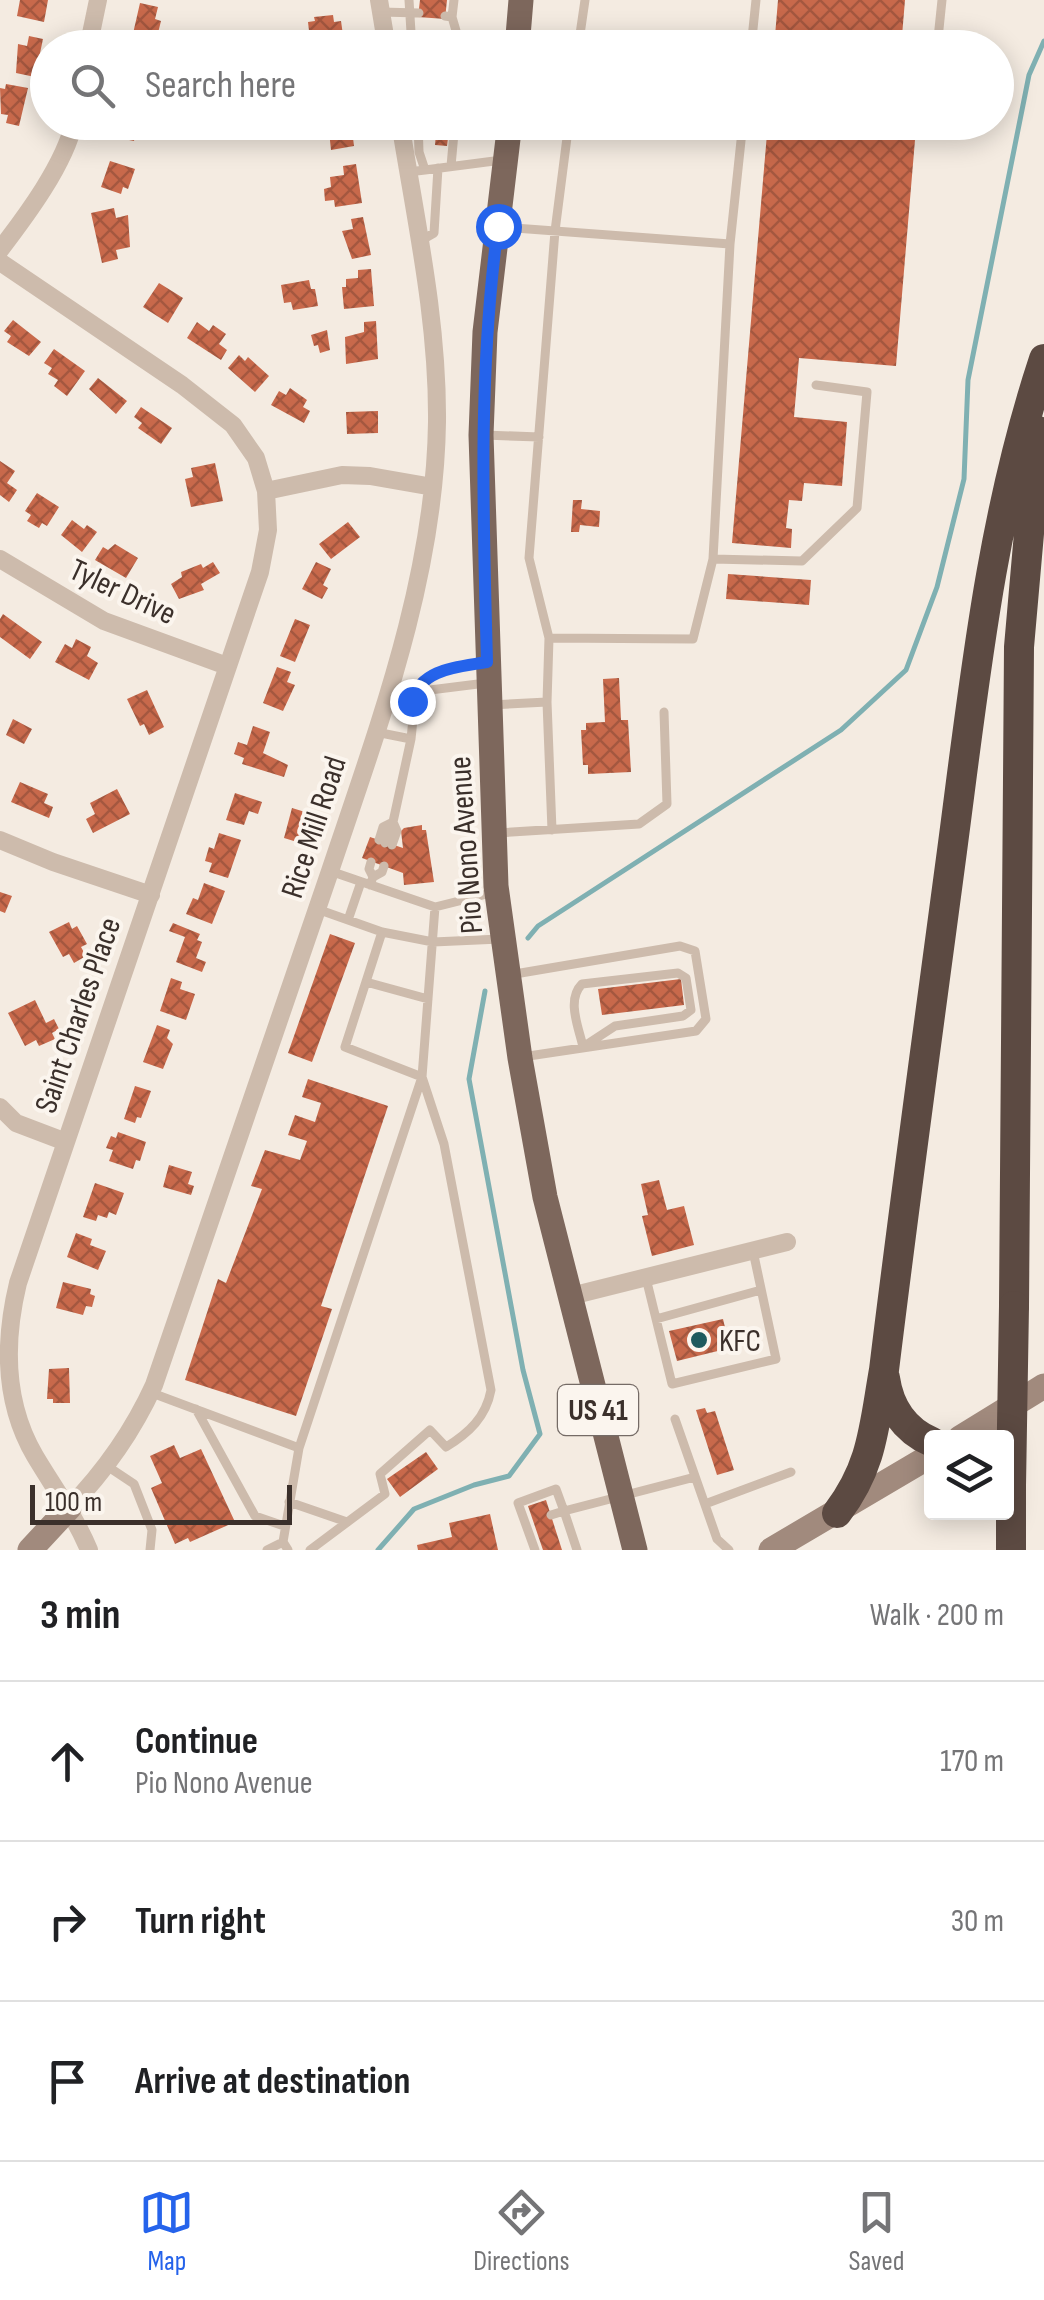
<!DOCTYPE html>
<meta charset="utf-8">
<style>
body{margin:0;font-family:"Sofia Sans Condensed",sans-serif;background:#f2f2f2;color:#202124}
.controls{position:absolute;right:30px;bottom:30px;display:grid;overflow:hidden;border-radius:10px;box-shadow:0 5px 25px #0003}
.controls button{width:90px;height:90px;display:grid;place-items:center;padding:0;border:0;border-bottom:2px solid #e0e0e0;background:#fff;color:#202124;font:50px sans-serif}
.scale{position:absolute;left:30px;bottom:25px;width:262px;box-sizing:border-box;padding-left:10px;border:5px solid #3b302b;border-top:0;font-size:28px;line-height:35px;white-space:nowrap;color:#3b302b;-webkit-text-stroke:8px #fbf5ee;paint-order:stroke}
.stop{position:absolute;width:30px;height:30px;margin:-22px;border:8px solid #2563eb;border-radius:50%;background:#fff}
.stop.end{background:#2563eb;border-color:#fff;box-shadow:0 2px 10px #0008}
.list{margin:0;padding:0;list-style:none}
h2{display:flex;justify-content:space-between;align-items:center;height:130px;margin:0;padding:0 40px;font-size:42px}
h2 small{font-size:32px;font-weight:400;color:#757577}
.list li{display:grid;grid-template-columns:65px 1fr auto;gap:30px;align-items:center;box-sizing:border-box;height:160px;padding:0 40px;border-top:2px solid #e0e0e0}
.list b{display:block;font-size:38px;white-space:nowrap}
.list p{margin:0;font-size:32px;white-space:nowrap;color:#757577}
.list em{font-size:32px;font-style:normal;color:#757577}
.icon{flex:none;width:55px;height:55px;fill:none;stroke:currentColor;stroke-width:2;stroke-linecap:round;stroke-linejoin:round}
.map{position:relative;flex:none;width:1044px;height:1550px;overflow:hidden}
.search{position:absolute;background:#fff;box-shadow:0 5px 25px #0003;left:30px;right:30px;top:30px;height:110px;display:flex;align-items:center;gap:25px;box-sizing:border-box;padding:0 35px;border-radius:55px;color:#757577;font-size:38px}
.sheet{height:610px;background:#fff}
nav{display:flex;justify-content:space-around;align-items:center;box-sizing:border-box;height:140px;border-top:2px solid #e0e0e0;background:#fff;font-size:28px;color:#757577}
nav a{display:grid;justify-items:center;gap:5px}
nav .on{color:#2563eb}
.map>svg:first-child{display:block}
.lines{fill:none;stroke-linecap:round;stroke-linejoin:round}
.stream{stroke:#7fb0b2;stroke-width:5}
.building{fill:url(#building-cross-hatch)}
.lane{stroke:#cdbbac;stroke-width:9}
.street{stroke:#cdbbac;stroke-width:18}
.secondary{stroke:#a18a7d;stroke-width:25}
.primary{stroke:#7d675c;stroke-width:25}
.highway{stroke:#5c4a42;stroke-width:30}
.highway-bridge{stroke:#5c4a42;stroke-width:30}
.route{stroke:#2563eb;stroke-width:12}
.poi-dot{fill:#1f5a5e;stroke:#fbf5ee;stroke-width:4}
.labels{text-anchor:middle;stroke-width:8;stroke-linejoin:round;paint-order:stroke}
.shield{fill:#fbf5ee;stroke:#756b66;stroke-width:2.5}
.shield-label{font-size:30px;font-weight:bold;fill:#3b302b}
.street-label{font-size:32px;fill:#3b302b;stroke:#fbf5ee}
.poi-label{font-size:32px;fill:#3b302b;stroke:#fbf5ee;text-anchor:start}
</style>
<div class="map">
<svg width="1044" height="1550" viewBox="0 0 1044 1550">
<defs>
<pattern id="building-cross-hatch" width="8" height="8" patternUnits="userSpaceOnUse" patternTransform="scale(2.5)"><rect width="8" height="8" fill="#c8694b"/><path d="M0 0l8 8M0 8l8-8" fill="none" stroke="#a4573f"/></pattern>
</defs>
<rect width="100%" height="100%" fill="#f4ebe1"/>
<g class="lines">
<path class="stream" d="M528 938 538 926 841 730 906 670 937 587 964 479 968 380 1029 75 1044 41
M378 1550 414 1509 474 1485 509 1476 540 1434 523 1370 469 1079 485 991"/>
</g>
<path class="building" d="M20 0H48L44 22 17 16Z
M420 0H447L445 19 418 17Z
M778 0H905L901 48H774Z
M140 3 158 7 155 19 161 21 157 37 148 34 146 42 132 38Z
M333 15 334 22 341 21 343 35 337 36 338 46 311 48 308 22 315 21 314 17Z
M29 36 43 39 35 77 16 73 18 44 27 46Z
M6 84 28 88 19 126 6 123 8 115 1 114 0 88 5 89Z
M111 122H153L151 132 136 130 134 141 109 136Z
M328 122H351L354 146 331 150Z
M437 122H450L447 146 435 145Z
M768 122H845L916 128 896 366 799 358 794 417 847 422 842 486 804 483 802 501 789 500 786 528 792 529 791 548 732 543Z
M110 161 135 169 128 189 123 187 121 194 101 187Z
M356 164 362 203 335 207 334 200 325 201 324 189 331 187 330 177 344 175 343 166Z
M114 208 116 218 128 215 130 247 116 250 118 259 102 263 91 213Z
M363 217 371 255 352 259 342 231 353 229 351 219Z
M371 269 374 306 344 309 342 287H346V279L358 278V270Z
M309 280 311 289H315L318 306 293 310 291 302 284 303 281 285Z
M159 283 183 298 168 323 143 307Z
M13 320 41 342 29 356 7 342 11 336 4 331Z
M376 321 378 359 346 364 345 337 364 332V322Z
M197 322 209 331 213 325 226 334 219 344 227 350 221 360 187 338Z
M327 330 330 350 320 353 318 345 314 346 311 335Z
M54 349 85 371 67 396 54 386 58 380 48 374 52 368 44 363Z
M239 355 245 361 248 357 269 376 255 392 228 368Z
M98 378 127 401 116 414 89 389Z
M290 388 307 400 303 407 310 411 304 423 271 405 279 391 286 395Z
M141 407 172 428 161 444 138 428 142 423 134 417Z
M378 411V433L347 434 346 412Z
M0 461 15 471 7 483 17 490 9 502 0 495Z
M215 463 223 501 191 507 185 479 193 477 191 468Z
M37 493 59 507 47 526 42 523 39 528 27 521 31 515 25 511Z
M573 500H582L581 509 600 511 599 527 580 525 579 532H571Z
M72 520 84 529 87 525 97 532 82 552 61 535Z
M348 522 360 537 331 559 319 544Z
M115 544 138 558 126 578 95 560 103 547 108 550Z
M213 562 220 573 201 584 204 590 179 599 171 584 182 577 181 572 201 564 203 568Z
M316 562 331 569 323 585 328 588 322 599 302 589Z
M728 574 811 580 809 605 726 599Z
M3 614 42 642 30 659 0 637V619Z
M295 619 310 625 295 662 280 656Z
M76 639 91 647 87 656 98 663 89 680 55 662 65 644 72 648Z
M277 667 291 672 287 682 295 685 283 711 263 703Z
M619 678 621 720H628L631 772 588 774V765H583L581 730H586V723L605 722 603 679Z
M147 690 164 727 149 735 144 724 140 726 127 699Z
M13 719 32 729 24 744 6 735Z
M253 726 270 732 263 753 288 765 284 777 242 764 244 758 234 754 238 742 247 745Z
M20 782 48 794 44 803 53 807 49 818 11 802Z
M117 789 130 814 93 833 86 819 95 814 90 803Z
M235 793 262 802 258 814 249 811 244 825 226 820Z
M292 808 315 815 307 845 284 838Z
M422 825V830H426L434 882 404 885 403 873 362 858 370 837 403 848 401 831 404 828Z
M219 833 241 840 228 878 209 872 212 863 205 861 209 847 214 849Z
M204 883 225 891 212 924 186 914 193 898 198 900Z
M0 892 12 896 5 913 0 911Z
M69 922 72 929 77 926 87 944 81 947 86 956 74 963 69 954 63 957 49 932Z
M173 923 200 934 197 940 202 942 196 958 206 962 202 972 176 962 185 937 169 931Z
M330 934 355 943 312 1062 288 1053Z
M171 978 182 982 180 989 195 994 186 1020 160 1011Z
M681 979 684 1005 602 1015 598 989Z
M35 1000 46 1023 54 1019 59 1029 52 1033 55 1039 39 1046 36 1040 25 1046 8 1013Z
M157 1025 170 1030 167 1038 173 1044 163 1069 143 1062Z
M308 1079 388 1106 321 1306 332 1309 296 1416 185 1380 218 1279 226 1283 262 1189 251 1186 265 1150 300 1160 307 1141 288 1135 295 1115 315 1122 321 1103 302 1097Z
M135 1086 151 1091 141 1118 137 1117 135 1123 124 1119Z
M118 1132 146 1142 140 1161 136 1160 133 1169 109 1161 113 1150 106 1148 111 1136 116 1138Z
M169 1165 192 1172 188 1184 194 1186 191 1195 163 1187Z
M659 1180 667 1210 684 1206 694 1245 652 1256 642 1216 648 1215 641 1184Z
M95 1183 124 1193 116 1215 109 1212 107 1218 98 1215 96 1221 83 1217Z
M76 1233 92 1239 90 1245 106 1251 98 1270 67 1257Z
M63 1282 91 1289 90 1294 95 1296 92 1307 86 1306 83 1315 56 1308Z
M723 1319 730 1348 677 1361 669 1331Z
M69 1368 70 1403H53V1399H47L49 1369Z
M705 1408 707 1413 715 1411 734 1470 717 1475 696 1410Z
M174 1445 180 1458 201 1449 235 1522 190 1542 188 1538 175 1544 151 1488 162 1483 150 1456Z
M426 1452 438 1469 400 1497 387 1479Z
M546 1500 562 1550H543L528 1506Z
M490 1514 498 1550H418L417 1545 452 1537 449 1523Z"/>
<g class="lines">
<path class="lane" d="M409 0 412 48
M381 12 419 13
M445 16 452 17 454 0
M452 17 459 41 516 46
M412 46 459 41V48
M578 48 585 0
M751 48 756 0
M937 48 942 0
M451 166 455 122
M425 170 502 160
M408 172 425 170 419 152 418 122
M501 227 730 244
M420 241 434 233 438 168
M484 435 539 437
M713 559 730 244 743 122
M549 638 529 558 555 231 569 122
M413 701 430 690 486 683
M491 705 547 702
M376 732 411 739
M552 830 547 702 549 638 693 639 713 559 802 561 857 508 867 392 816 385
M498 833 639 824 667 804 664 712
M379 840 383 827 393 822 385 843
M392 845 397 831 393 822 411 739 416 689 421 682 444 670 485 662
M330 871 435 907 495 892
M373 877 382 872 384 866
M370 885 373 877 369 869 371 862
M317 909 382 932 433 942 500 939
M348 920 361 882
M678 973 686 978 691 1010 683 1016 615 1026 583 1047C579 1028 566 1000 582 984Z
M509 975 680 946 695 951 706 1019 696 1031 522 1057
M366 982 428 999
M646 1278 672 1384 776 1359 753 1251
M656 1319 761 1290
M152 1393 299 1448
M196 1409 255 1516 284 1526
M675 1419 717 1539 729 1550
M107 1466 134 1484 152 1530 150 1550
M289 1502 347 1522
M705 1504 791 1472
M551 1515 564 1511 577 1550
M283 1542 299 1448 422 1077 435 907
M267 1550 283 1542 288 1550
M310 1550 385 1494 380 1474 430 1430 446 1447C469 1433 486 1417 491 1390L444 1144 422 1077 345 1047 382 932
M535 1550 518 1503 556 1489 564 1511 695 1477"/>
<path class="street" d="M379 0 387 48
M88 48 98 0
M0 250C26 216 65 164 74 122
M0 262 182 385 233 425 256 458 266 491 268 530 260 572 18 1283C4 1341 4 1403 35 1456 54 1488 75 1516 89 1550
M266 491 342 475 370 476 433 487
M0 559 104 621 227 666
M0 840 53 862 151 895
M0 1107 16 1123 66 1142
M571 1296 787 1242
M69 1508C104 1472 133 1431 154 1385 212 1216 271 1047 328 877 377 730 435 579 437 422 438 321 416 222 400 122"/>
<path class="secondary" d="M960 1438 1044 1386
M30 1550 69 1508
M771 1550 932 1455"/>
<path class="primary" d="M517 48 521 0
M510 122 485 332 481 435 496 886 520 1058 545 1197 635 1550"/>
<path class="highway" d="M1014 1306 1019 647 1038 431
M885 1378C889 1406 904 1430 932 1442
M837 1513C873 1466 874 1426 884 1370 905 1197 929 1024 952 851 974 685 991 518 1044 359
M1011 1550V1485"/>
<path class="highway-bridge" d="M1011 1485 1014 1306"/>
</g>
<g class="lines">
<path class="route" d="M412 701C421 668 459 667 487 662 483 512 478 376 498 226"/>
</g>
<circle class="poi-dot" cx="699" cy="1340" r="10"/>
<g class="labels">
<rect class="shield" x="558" y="1385" width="80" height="50" rx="8"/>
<g class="shield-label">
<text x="598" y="1420">US 41</text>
</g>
<g class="street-label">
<text transform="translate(123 591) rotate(25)" y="11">Tyler Drive</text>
<text transform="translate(313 827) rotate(-72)" y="11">Rice Mill Road</text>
<text transform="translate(465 845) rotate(-94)" y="11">Pio Nono Avenue</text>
<text transform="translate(77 1015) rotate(-71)" y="11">Saint Charles Place</text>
</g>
<g class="poi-label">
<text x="719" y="1351">KFC</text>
</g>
</g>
</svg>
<div class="controls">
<button><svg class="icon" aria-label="layers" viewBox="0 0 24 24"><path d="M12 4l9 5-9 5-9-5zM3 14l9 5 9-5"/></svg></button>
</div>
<div class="scale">100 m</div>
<div class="stop" style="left:498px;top:226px"></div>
<div class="stop end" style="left:412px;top:701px"></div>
<div class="search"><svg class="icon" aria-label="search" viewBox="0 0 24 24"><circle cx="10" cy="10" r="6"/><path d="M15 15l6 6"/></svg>Search here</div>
</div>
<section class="sheet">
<h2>3 min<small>Walk · 200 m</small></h2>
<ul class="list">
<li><svg class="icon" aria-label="ahead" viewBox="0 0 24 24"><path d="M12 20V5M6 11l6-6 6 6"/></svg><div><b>Continue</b><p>Pio Nono Avenue</p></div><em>170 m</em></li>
<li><svg class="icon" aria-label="right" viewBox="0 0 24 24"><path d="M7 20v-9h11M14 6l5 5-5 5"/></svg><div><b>Turn right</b></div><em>30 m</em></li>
<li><svg class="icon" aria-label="arrive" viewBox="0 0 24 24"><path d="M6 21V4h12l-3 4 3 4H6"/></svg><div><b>Arrive at destination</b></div></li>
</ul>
</section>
<nav>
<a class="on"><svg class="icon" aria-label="map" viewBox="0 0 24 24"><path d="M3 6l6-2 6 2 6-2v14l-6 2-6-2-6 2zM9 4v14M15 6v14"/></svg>Map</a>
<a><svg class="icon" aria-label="directions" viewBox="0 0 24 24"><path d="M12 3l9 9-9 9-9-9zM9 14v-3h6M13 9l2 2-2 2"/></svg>Directions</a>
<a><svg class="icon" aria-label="saved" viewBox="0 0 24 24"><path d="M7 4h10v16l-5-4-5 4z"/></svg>Saved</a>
</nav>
